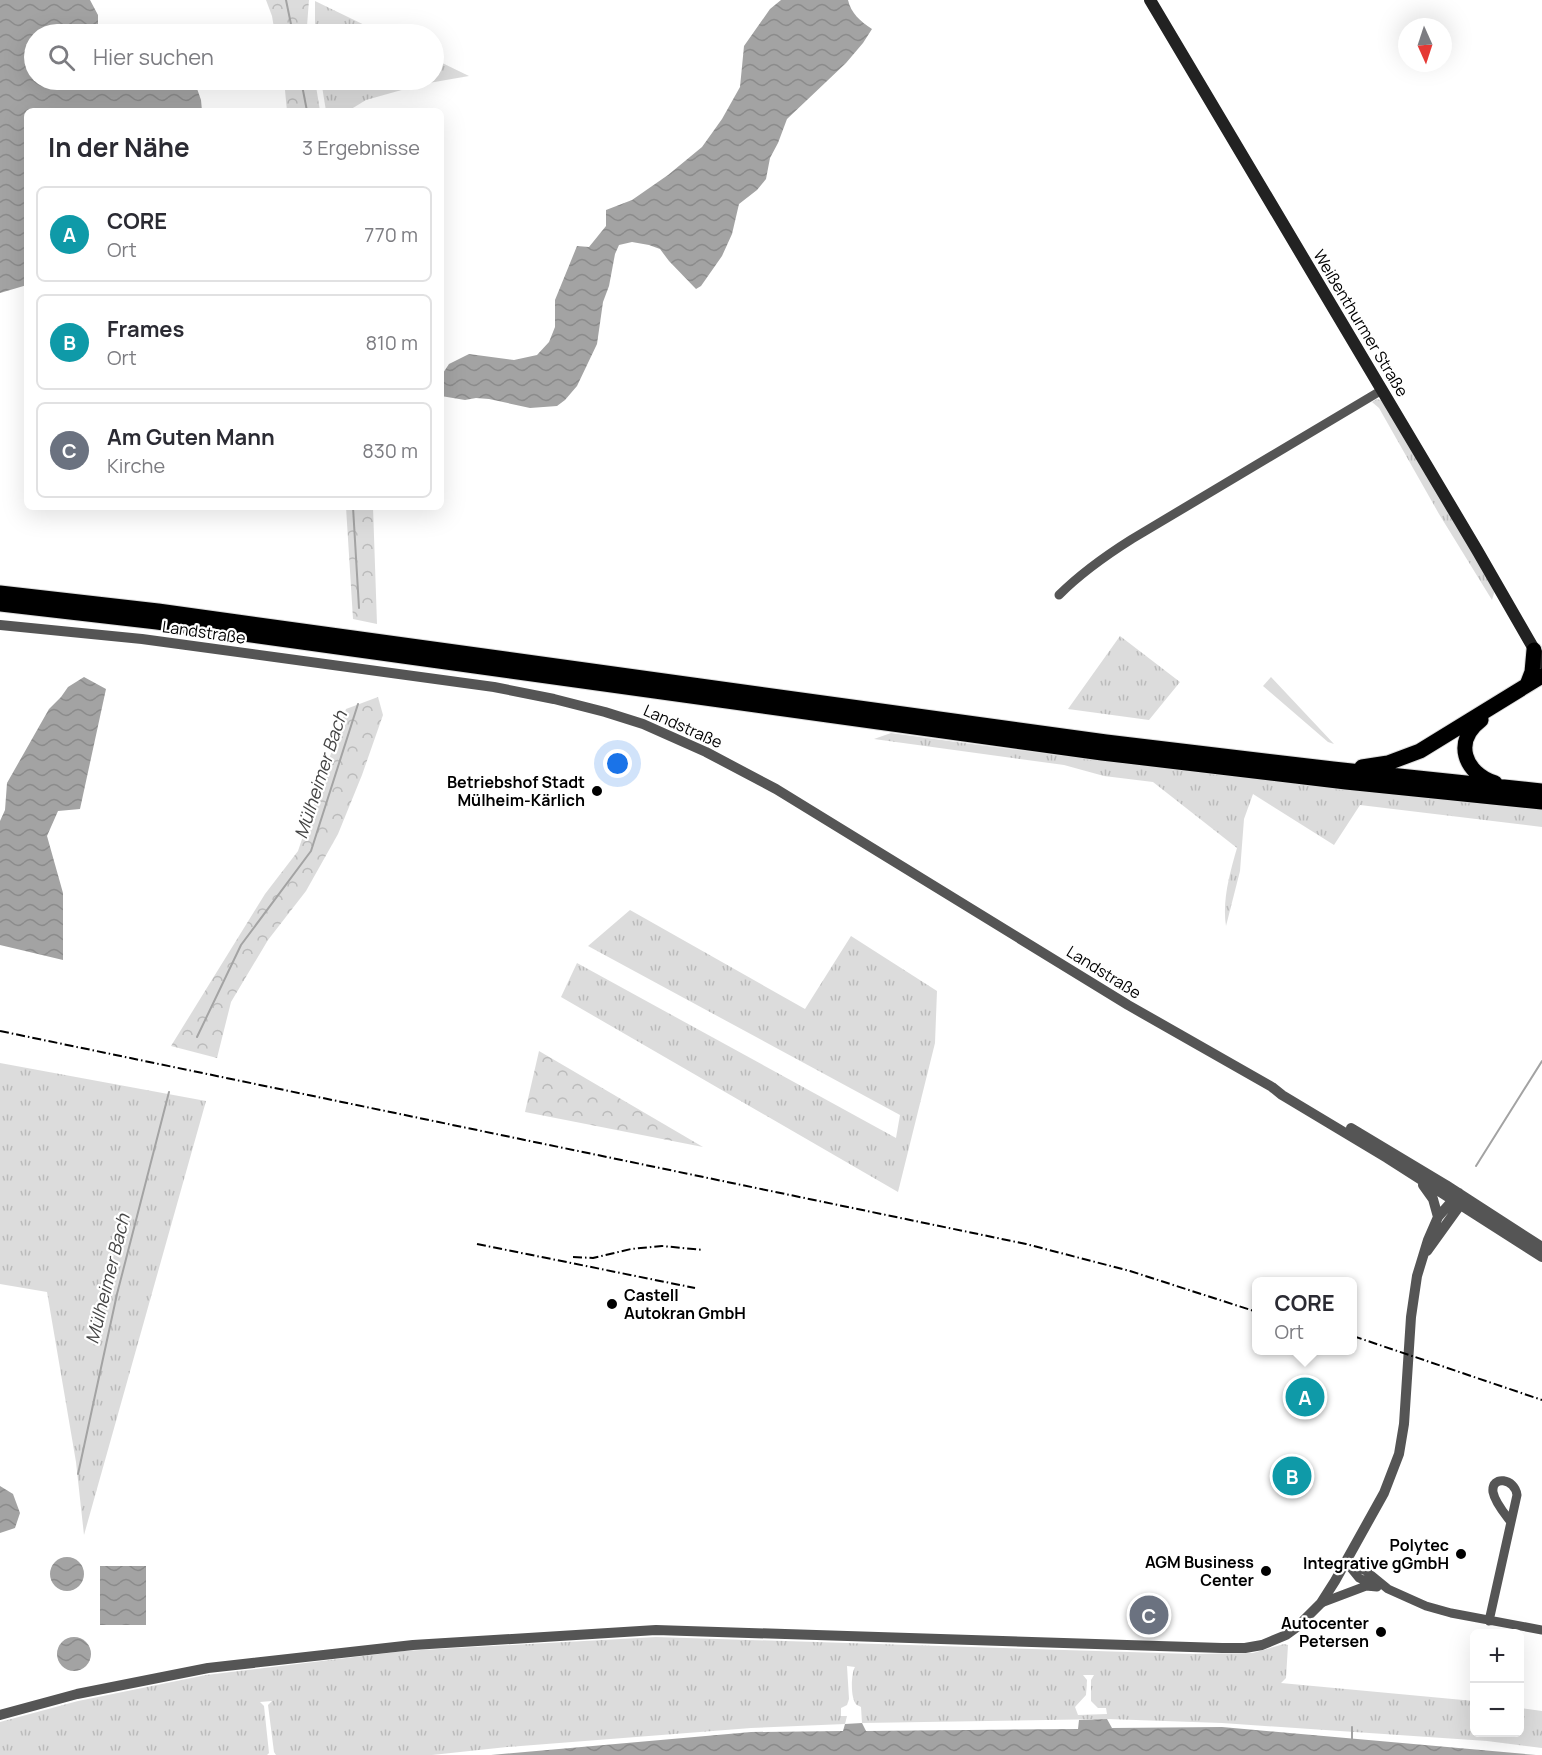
<!DOCTYPE html>
<html lang="de">
<meta charset="utf-8">
<style>
body{margin:0;font-family:Manrope,sans-serif;background:#f7f7f7;color:#2b2b33}
.controls{position:absolute;right:18px;bottom:18px;display:grid;overflow:hidden;border-radius:9px;box-shadow:0 6px 24px #0002}
.controls button{width:54px;height:54px;display:grid;place-items:center;padding:0;border:0;border-bottom:2px solid #e1e1e2;background:#fff;color:#2b2b33;font:30px sans-serif}
.compass{position:absolute;left:1398px;top:18px;width:54px;height:54px;border-radius:50%;background:#fff;box-shadow:0 6px 24px #0002;rotate:177deg}
.you{position:absolute;left:618px;top:764px;width:21px;height:21px;margin:-15px;border:4px solid #fff;border-radius:50%;background:#1a73e8;box-shadow:0 0 0 9px #1a73e833}
.badge{display:grid;place-items:center;width:39px;height:39px;border-radius:50%;background:#000;color:#fff;font-size:20px;font-weight:700}
.pin{position:absolute;translate:-50% -50%;border:3px solid #fff;box-shadow:0 2px 6px #0006}
.popup{position:absolute;left:1252px;top:1277px;width:105px;height:78px;box-sizing:border-box;display:grid;place-content:center;border-radius:9px;background:#fff;filter:drop-shadow(0 2px 4px #0005);font-size:20px;white-space:nowrap;color:#7c7c81}
.popup b{font-size:22px;color:#2b2b33}
.popup::after{content:'';position:absolute;left:50%;top:100%;margin-left:-12px;border:12px solid transparent;border-top-color:#fff}
.list{margin:0;padding:0;list-style:none}
h2{display:flex;justify-content:space-between;align-items:center;height:78px;margin:0;padding:0 24px;font-size:26px}
h2 small{font-size:20px;font-weight:400;color:#7c7c81}
.list li{display:grid;grid-template-columns:39px 1fr auto;gap:18px;align-items:center;box-sizing:border-box;height:96px;margin:0 12px 12px;padding:0 12px;border:2px solid #e1e1e2;border-radius:9px}
.list b{display:block;font-size:22px;white-space:nowrap}
.list p{margin:0;font-size:20px;white-space:nowrap;color:#7c7c81}
.list em{font-size:20px;font-style:normal;color:#7c7c81}
.icon{flex:none;width:33px;height:33px;fill:none;stroke:currentColor;stroke-width:2;stroke-linecap:round;stroke-linejoin:round}
.map{position:relative;flex:none;width:1542px;height:1755px;overflow:hidden}
.search{position:absolute;background:#fff;box-shadow:0 6px 24px #0002;left:24px;top:24px;width:420px;height:66px;display:flex;align-items:center;gap:15px;box-sizing:border-box;padding:0 21px;border-radius:33px;color:#7c7c81;font-size:22px}
.panel{position:absolute;background:#fff;box-shadow:0 6px 24px #0002;left:24px;top:108px;width:420px;height:402px;border-radius:9px}
.map>svg:first-child{display:block}
.grass{fill:url(#grass-tufts);fill-rule:evenodd}
.forest{fill:url(#forest-crowns)}
.water{fill:url(#water-waves)}
.lines{fill:none;stroke-linecap:round;stroke-linejoin:round}
.stream{stroke:#a3a3a3;stroke-width:2}
.trunk-casing{stroke:#dbdbdb;stroke-width:17}
.minor{stroke:#555;stroke-width:9}
.tertiary{stroke:#555;stroke-width:10}
.secondary{stroke:#222;stroke-width:12}
.trunk{stroke:#000;stroke-width:15}
.rail{stroke:#000;stroke-width:2;stroke-dasharray:9 3 1.5 3;stroke-linecap:butt}
.poi-dot{fill:#000;stroke:#fff;stroke-width:2}
.labels{text-anchor:middle;stroke-width:4.5;stroke-linejoin:round;paint-order:stroke}
.street-label{font-size:16px;fill:#000;stroke:#fff}
.poi-label{font-size:16px;font-weight:bold;fill:#000;stroke:#fff;text-anchor:end}
.water-label{font-size:18px;font-style:italic;fill:#444;stroke:#fff}
</style>
<div class="map">
<svg width="1542" height="1755" viewBox="0 0 1542 1755">
<defs>
<pattern id="grass-tufts" width="24" height="20" patternUnits="userSpaceOnUse" patternTransform="scale(1.5)"><rect width="24" height="20" fill="#dcdcdc"/><path d="M3 7l-1-3M5 7V3M7 7l1-3M15 17l-1-3M17 17v-4M19 17l1-3" fill="none" stroke="#bbb"/></pattern>
<pattern id="forest-crowns" width="20" height="18" patternUnits="userSpaceOnUse" patternTransform="scale(1.5)"><rect width="20" height="18" fill="#dcdcdc"/><path d="M2 6a3 3 0 1 1 6 0M12 15a3 3 0 1 1 6 0" fill="none" stroke="#bbb"/></pattern>
<pattern id="water-waves" width="16" height="10" patternUnits="userSpaceOnUse" patternTransform="scale(1.5)"><rect width="16" height="10" fill="#a3a3a3"/><path d="M0 5q4-4 8 0t8 0" fill="none" stroke="#8b8b8b"/></pattern>
</defs>
<rect width="100%" height="100%" fill="#fff"/>
<path class="grass" d="M315 1 383 34H315Z
M434 59 469 76 423 84 366 100 348 111H326L321 80H434Z
M1377 399 1384 401 1495 590 1492 600 1439 514 1379 408 1372 402Z
M1120 636 1180 682 1149 720 1068 709Z
M1271 677 1334 744 1328 742 1263 686Z
M891 733C1108 763 1325 788 1542 810V827L1360 805 1334 845 1253 794 1244 819 1240 871 1226 926C1222 901 1230 872 1237 848L1153 782 1104 776 1064 765 874 739Z
M630 910 805 1009 851 936 937 991 935 1043 898 1192 561 997 577 963 896 1138 900 1115 588 946Z
M0 1063 206 1101 84 1535 76 1462 47 1292 0 1284Z
M656 1637 1193 1654 1253 1653 1284 1644 1288 1645 1286 1678 1281 1683 1474 1701V1732H1520V1708L1542 1711V1748L1487 1741 1222 1723 1107 1719 862 1723 861 1707C860 1706 858 1706 857 1705 850 1700 851 1673 855 1667L847 1666 849 1699 847 1705 841 1708V1716H847L845 1724 751 1728 507 1747 432 1755H276L274 1752 268 1705 272 1701 260 1702 264 1706 269 1753 267 1755H0V1722L78 1701 206 1675 404 1651ZM1083 1675H1094L1091 1680V1701L1098 1708H1106L1107 1714 1078 1715 1075 1707 1086 1695 1087 1680Z"/>
<path class="forest" d="M266 0H309L307 26 308 34H275L272 16Z
M284 80H315L320 111H287Z
M346 507H373L377 624 353 619Z
M378 697 383 715 362 775 338 834 306 891 268 940 231 1002 217 1058 171 1046 265 894 298 851 346 709Z
M539 1051 703 1147 525 1112Z"/>
<path class="water" d="M0 0H90L98 15V34H34V80H194L201 100 202 111H27V285L0 293Z
M781 0H848C851 13 860 21 872 29L863 43 846 63 787 119 778 143 770 158 766 179 757 190 739 204 732 234 722 256 701 286 696 289 669 261 660 249 649 245 632 242 619 245 615 254 609 286 603 302 597 344 577 386 565 400 557 406 530 408 489 399 476 398 465 400 441 396V376L449 364 469 354 514 360 537 355 549 342 555 327V300L577 246 589 247 606 226V210L632 200 668 175 702 147 722 119 740 87 744 46 770 9Z
M84 677 106 689 80 809 58 811 47 836 63 893V960L0 945V821L5 810 7 783 49 709 61 697 68 687Z
M0 1486 13 1494 20 1513 15 1528 0 1533Z
M50 1574a17 17 0 1 1 34 0a17 17 0 1 1-34 0Z
M100 1566H146V1625H100Z
M57 1654a17 17 0 1 1 34 0a17 17 0 1 1-34 0Z
M1107 1719 1112 1728 1222 1727 1536 1755H491L751 1732 843 1731 845 1724 862 1723 866 1731 1078 1729 1079 1720Z"/>
<g class="lines">
<path class="stream" d="M286 0 293 34
M301 80 307 111
M353 507 359 608
M197 1037 241 945 311 851 358 704
M1476 1166 1542 1061
M78 1474 117 1294 169 1092
M1352 1740V1727"/>
<g class="trunk-casing">
<path id="trunk" d="M0 593 158 611 1106 742 1333 769 1542 791
M0 604 157 622 1102 753 1346 782 1542 802
M1527 685 1532 672 1534 650
M1481 720C1453 741 1464 773 1495 783
M1362 767 1388 763 1420 751 1542 676"/>
</g>
<path class="minor" d="M1059 595C1081 573 1105 556 1132 539L1382 390
M1346 1562 1366 1571 1388 1589 1426 1606 1451 1613 1542 1630
M1346 1562 1359 1578 1374 1585
M1321 1603 1366 1586 1377 1587
M1489 1621 1517 1495C1515 1478 1491 1475 1493 1492 1495 1503 1505 1514 1511 1522"/>
<path class="tertiary" d="M0 625 142 639 494 687 554 699 605 712 643 724 706 752 776 789 1128 1005 1272 1087 1282 1095 1387 1158 1542 1257
M1351 1128 1446 1185 1542 1247
M1423 1185 1433 1199 1438 1217
M1427 1251 1463 1201
M0 1715 77 1694 208 1668 413 1645 656 1630 1222 1648H1245L1262 1645 1286 1635 1297 1627 1321 1603 1335 1581 1384 1493 1399 1454 1404 1424 1411 1317 1417 1276 1428 1240 1438 1217 1459 1193"/>
<path class="secondary" d="M1150 0 1477 550 1542 663"/>
<use href="#trunk" class="trunk"/>
<path class="rail" d="M0 1031 1026 1244 1130 1271 1257 1312
M477 1244 695 1288
M573 1257 593 1258 631 1249 662 1246 703 1250
M1353 1336 1542 1400"/>
</g>
<g class="poi-dot">
<circle cx="597" cy="791" r="6"/>
<circle cx="612" cy="1304" r="6"/>
<circle cx="1461" cy="1554" r="6"/>
<circle cx="1266" cy="1571" r="6"/>
<circle cx="1381" cy="1632" r="6"/>
</g>
<g class="labels">
<g class="street-label">
<text transform="translate(1361 323) rotate(59)" y="6">Weißenthurmer Straße</text>
<text transform="translate(204 632) rotate(8)" y="6">Landstraße</text>
<text transform="translate(683 726) rotate(24)" y="6">Landstraße</text>
<text transform="translate(1104 972) rotate(32)" y="6">Landstraße</text>
</g>
<g class="poi-label">
<text x="585" y="788">Betriebshof Stadt<tspan x="585" dy="18">Mülheim-Kärlich</tspan></text>
<text x="624" y="1301" text-anchor="start">Castell<tspan x="624" dy="18">Autokran GmbH</tspan></text>
<text x="1449" y="1551">Polytec<tspan x="1449" dy="18">Integrative gGmbH</tspan></text>
<text x="1254" y="1568">AGM Business<tspan x="1254" dy="18">Center</tspan></text>
<text x="1369" y="1629">Autocenter<tspan x="1369" dy="18">Petersen</tspan></text>
</g>
<g class="water-label">
<text transform="translate(321 775) rotate(-72)" y="6">Mülheimer Bach</text>
<text transform="translate(108 1279) rotate(-76)" y="6">Mülheimer Bach</text>
</g>
</g>
</svg>
<div class="controls">
<button>+</button>
<button>−</button>
</div>
<svg class="compass" viewBox="-18 -18 36 36"><path d="M0-13l5 13h-10z" fill="#e53935"/><path d="M0 13l5-13h-10z" fill="#7c7c81"/></svg>
<div class="you"></div>
<div class="pin badge" style="left:1305px;top:1397px;background:#0f9aa8">A</div>
<div class="popup"><b>CORE</b>Ort</div>
<div class="pin badge" style="left:1292px;top:1476px;background:#0f9aa8">B</div>
<div class="pin badge" style="left:1149px;top:1615px;background:#6b7280">C</div>
<div class="search"><svg class="icon" aria-label="search" viewBox="0 0 24 24"><circle cx="10" cy="10" r="6"/><path d="M15 15l6 6"/></svg>Hier suchen</div>
<section class="panel">
<h2>In der Nähe<small>3 Ergebnisse</small></h2>
<ul class="list">
<li><span class="badge" style="background:#0f9aa8">A</span><div><b>CORE</b><p>Ort</p></div><em>770 m</em></li>
<li><span class="badge" style="background:#0f9aa8">B</span><div><b>Frames</b><p>Ort</p></div><em>810 m</em></li>
<li><span class="badge" style="background:#6b7280">C</span><div><b>Am Guten Mann</b><p>Kirche</p></div><em>830 m</em></li>
</ul>
</section>
</div>
